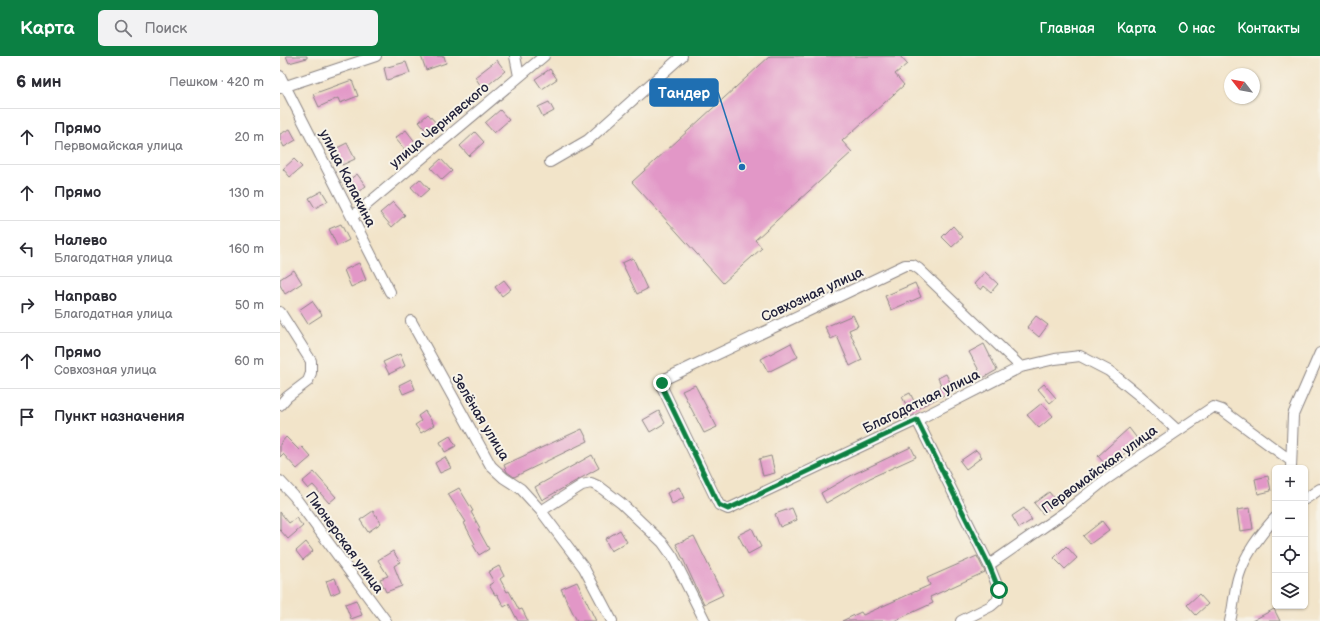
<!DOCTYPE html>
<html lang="ru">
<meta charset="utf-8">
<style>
body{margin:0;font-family:"Balsamiq Sans",sans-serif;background:#f2f2f3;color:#2b2b33}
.controls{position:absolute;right:12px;bottom:12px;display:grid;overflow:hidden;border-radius:6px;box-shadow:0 1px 3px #0004}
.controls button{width:36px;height:36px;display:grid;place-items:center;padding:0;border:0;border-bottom:1px solid #e1e1e2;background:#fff;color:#2b2b33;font:20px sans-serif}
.compass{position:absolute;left:944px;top:12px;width:36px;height:36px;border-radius:50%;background:#fff;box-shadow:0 1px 3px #0004;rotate:301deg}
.stop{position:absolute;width:12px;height:12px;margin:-9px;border:3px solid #0b8043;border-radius:50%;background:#fff}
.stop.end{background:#0b8043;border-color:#fff;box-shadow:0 1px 4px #0008}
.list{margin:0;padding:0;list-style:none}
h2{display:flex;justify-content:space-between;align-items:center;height:52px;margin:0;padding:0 16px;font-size:17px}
h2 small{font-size:13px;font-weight:400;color:#7c7c81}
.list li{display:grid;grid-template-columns:26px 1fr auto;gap:12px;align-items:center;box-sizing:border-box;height:56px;padding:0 16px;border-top:1px solid #e1e1e2}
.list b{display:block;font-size:15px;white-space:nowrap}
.list p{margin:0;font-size:13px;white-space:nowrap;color:#7c7c81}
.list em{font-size:13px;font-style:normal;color:#7c7c81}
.icon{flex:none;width:22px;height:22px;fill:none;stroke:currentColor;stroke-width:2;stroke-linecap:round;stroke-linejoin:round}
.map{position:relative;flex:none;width:1040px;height:565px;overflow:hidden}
header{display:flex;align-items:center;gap:24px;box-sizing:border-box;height:56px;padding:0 20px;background:#0b8043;color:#fff}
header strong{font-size:19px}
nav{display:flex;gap:22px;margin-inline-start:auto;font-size:14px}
.search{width:280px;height:36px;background:#f2f2f3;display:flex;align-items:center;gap:10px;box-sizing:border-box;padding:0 14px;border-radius:6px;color:#7c7c81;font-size:15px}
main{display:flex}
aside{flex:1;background:#fff}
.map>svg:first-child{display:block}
.building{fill:#e297c7}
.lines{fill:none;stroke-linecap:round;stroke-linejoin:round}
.street-casing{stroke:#8a8382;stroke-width:12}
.street{stroke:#fff;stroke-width:10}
.route{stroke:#0b8043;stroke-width:5}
.labels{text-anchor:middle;stroke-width:4;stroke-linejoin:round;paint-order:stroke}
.street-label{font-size:14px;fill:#22223b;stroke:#f7f3e8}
.leader{fill:none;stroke:#1f6fb2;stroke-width:1.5}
.callout-dot{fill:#1f6fb2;stroke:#f7f3e8;stroke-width:1.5}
.callout{fill:#1f6fb2;stroke:#1f6fb2;stroke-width:1.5}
.callout-label{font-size:15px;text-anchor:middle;font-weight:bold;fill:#fff}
</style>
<header>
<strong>Карта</strong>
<div class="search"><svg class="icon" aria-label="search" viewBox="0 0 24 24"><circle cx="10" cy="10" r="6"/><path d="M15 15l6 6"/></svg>Поиск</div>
<nav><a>Главная</a><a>Карта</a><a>О нас</a><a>Контакты</a></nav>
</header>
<main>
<aside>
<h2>6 мин<small>Пешком · 420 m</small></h2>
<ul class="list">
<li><svg class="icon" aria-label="ahead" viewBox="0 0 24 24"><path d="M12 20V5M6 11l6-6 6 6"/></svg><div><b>Прямо</b><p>Первомайская улица</p></div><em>20 m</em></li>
<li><svg class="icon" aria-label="ahead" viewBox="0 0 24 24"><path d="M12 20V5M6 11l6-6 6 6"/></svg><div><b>Прямо</b></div><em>130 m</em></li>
<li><svg class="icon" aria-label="left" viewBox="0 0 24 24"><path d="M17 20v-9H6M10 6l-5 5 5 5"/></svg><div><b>Налево</b><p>Благодатная улица</p></div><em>160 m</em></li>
<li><svg class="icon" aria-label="right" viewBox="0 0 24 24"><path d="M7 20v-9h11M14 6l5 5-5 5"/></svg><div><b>Направо</b><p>Благодатная улица</p></div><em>50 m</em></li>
<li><svg class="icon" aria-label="ahead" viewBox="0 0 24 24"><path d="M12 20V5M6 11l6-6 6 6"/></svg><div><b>Прямо</b><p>Совхозная улица</p></div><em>60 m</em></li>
<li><svg class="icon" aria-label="arrive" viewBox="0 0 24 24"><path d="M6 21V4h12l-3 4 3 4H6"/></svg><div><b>Пункт назначения</b></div></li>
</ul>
</aside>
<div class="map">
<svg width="1040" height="565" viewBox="0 0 1040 565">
<rect width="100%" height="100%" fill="#f7f3e8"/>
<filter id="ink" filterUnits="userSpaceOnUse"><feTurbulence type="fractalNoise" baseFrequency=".025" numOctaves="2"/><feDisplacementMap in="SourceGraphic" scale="8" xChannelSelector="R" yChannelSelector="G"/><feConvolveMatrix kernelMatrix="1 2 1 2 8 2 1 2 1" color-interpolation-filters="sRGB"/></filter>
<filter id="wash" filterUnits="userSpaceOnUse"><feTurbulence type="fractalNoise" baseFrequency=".012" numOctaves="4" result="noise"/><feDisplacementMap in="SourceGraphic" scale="16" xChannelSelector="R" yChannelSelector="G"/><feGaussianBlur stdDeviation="0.9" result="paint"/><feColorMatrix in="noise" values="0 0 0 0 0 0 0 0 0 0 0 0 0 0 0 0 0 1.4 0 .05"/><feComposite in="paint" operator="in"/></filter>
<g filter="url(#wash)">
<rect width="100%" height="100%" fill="#f2e4c9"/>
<g id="blocks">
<path class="building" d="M6 0H27V2L9 7Z
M141 0H164L166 7 146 14Z
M490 0H620L627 8 615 18 624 29 562 85 572 96 475 184 482 192 443 227 352 126Z
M217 4 225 15 208 29 210 31 204 35 195 21Z
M126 6 130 17 107 24 104 12Z
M270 13 277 23 262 33 255 23Z
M72 24 78 40 60 47 58 42 39 51 33 38Z
M269 46 274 55 263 61 258 51Z
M220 54 229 64 214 77 205 67Z
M148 58 157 68 147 76 139 66Z
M10 73 16 84 4 91 0 83V78Z
M126 74 136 87 126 95 115 82Z
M195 76 204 86 189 100 180 90Z
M67 87 75 103 62 109 55 93Z
M14 103 22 111 10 121 3 113Z
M161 103 172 115 162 124 151 112Z
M77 118 86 130 75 138 66 126Z
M140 123 149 133 140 141 131 131Z
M42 135 48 145 35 152 29 142Z
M113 146 125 159 112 171 100 157Z
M61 168 69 184 57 190 49 173Z
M673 170 683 181 672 191 662 181Z
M353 202 367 233 357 238 342 207Z
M79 207 86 224 71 231 64 214Z
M14 214 22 227 5 238 0 229V223Z
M705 216 718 228 711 236 704 230 701 234 694 228Z
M224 224 231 233 222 240 215 231Z
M635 227 641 241 611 254 605 240Z
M32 245 42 259 28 268 19 254Z
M573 259 578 270 569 274 582 304 570 310 557 280 551 283 545 271Z
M756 260 768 269 759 281 747 271Z
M511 287 518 301 488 316 481 303Z
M704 288 717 314 703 322 689 296Z
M120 298 125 310 109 318 103 306Z
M666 318 674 334 630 356 622 341 630 337 634 345 662 331 658 322Z
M131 323 135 333 123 338 119 329Z
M764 328 776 342 770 347 758 333Z
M415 329 437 371 424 377 402 335Z
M762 347 773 360 759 372 747 359Z
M145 355 154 369 141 377 135 369 141 365 138 360Z
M379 355 385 367 370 376 363 364Z
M849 372 859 385 828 412 818 400Z
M302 373 308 385 234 421 227 416 224 409Z
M170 380 176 390 165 396 160 386Z
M6 381 19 394 22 391 31 401 17 413 3 398 0 401V388Z
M631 391 636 401 590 422 546 447 541 437 574 418Z
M696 394 702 401 686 413 680 405Z
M312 399 319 412 262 444 255 431Z
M491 400 495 417 483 420 479 403Z
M165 401 171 412 160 417 155 407Z
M34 416 56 441 49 447 33 429 28 433 22 426Z
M988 420 991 435 978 438 975 423Z
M399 431 404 442 392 448 387 437Z
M179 432 193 455 191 456 200 472 198 473 209 493 199 499 193 489 195 488 184 467 186 466 168 438Z
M769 436 777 446 763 458 754 447Z
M512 452 517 464 500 471 495 458Z
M744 452 752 464 739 472 732 460Z
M970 452 973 473 960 475 957 454Z
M93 455 101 467 88 476 80 464Z
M0 456 9 467 16 462 23 470 8 483 0 474Z
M822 465 829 474 810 488 803 480Z
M472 472 481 491 468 498 458 479Z
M340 474 347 486 331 495 325 483Z
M414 480 443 539 424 548 396 488Z
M26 486 33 495 23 504 16 495Z
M786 490 797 502 785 513 774 502Z
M113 495 120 506 114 510 122 530 106 536 100 523 108 520 98 504Z
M697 500 705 516 650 541 653 547 614 565H562L581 556 583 559 650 529 647 522Z
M219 510 224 520 220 523 227 536 229 535 239 554 242 553 248 565H238L229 548 224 551 217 538 215 539 209 529 214 526 208 516Z
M55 522 60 535 51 539 46 525Z
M297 526 316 565H297L281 533Z
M919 538 928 548 916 559 907 549Z
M76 544 82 559 71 563 65 548Z
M994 553 1000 565H972Z"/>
</g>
</g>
<g filter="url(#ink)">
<use href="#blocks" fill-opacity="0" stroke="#8a8382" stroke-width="1"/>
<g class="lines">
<g class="street-casing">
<path id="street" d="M235 0 239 20
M0 20 110 236
M0 32 96 0
M270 106 308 84 402 0
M72 161 264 0
M0 256 31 305V317L28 325 7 341 0 349
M131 265 211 410 224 422 241 433 261 455 304 512 332 565
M741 311 639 213 633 209H625L385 323 382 327 383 333 439 449 448 453 637 364 741 311 775 303 800 300 829 315 860 340 897 374
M637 364 709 509 719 534 718 544 711 550 681 565
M1011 412 1013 359 1040 297
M0 425 14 440 106 565
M1025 443 1040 433
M261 455 302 429 311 427 320 431 341 447 383 487 393 501 425 565
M709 509 785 456 825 424 933 351 942 354 1010 404
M950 565C954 550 954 534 959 519 966 497 980 479 995 462"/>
</g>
<use href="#street" class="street"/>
</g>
</g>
<g class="lines" filter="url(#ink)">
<path class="route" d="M382 327 383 333 439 449 448 453 637 364 709 509 719 534"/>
</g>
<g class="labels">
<g class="street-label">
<text transform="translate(159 69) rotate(-40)" y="5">улица Чернявского</text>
<text transform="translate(68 122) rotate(63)" y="5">улица Калакина</text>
<text transform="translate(532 238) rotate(-25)" y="5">Совхозная улица</text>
<text transform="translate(641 345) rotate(-26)" y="5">Благодатная улица</text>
<text transform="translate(201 361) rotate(59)" y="5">Зелёная улица</text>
<text transform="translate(819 413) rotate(-36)" y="5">Первомайская улица</text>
<text transform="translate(65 486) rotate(54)" y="5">Пионерская улица</text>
</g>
</g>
<path class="leader" d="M462 111L438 36"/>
<circle class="callout-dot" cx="462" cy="111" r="4"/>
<rect class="callout" x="370" y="23" width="68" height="27" rx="4"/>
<g class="callout-label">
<text x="404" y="42">Тандер</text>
</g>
</svg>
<div class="controls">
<button>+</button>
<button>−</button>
<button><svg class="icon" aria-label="locate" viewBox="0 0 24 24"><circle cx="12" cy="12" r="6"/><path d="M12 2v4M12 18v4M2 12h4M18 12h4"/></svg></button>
<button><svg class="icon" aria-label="layers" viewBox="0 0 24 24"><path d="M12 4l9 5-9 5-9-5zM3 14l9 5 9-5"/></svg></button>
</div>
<svg class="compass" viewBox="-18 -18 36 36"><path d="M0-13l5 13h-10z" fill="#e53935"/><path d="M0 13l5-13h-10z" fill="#7c7c81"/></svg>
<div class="stop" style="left:719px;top:534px"></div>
<div class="stop end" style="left:382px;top:327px"></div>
</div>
</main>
